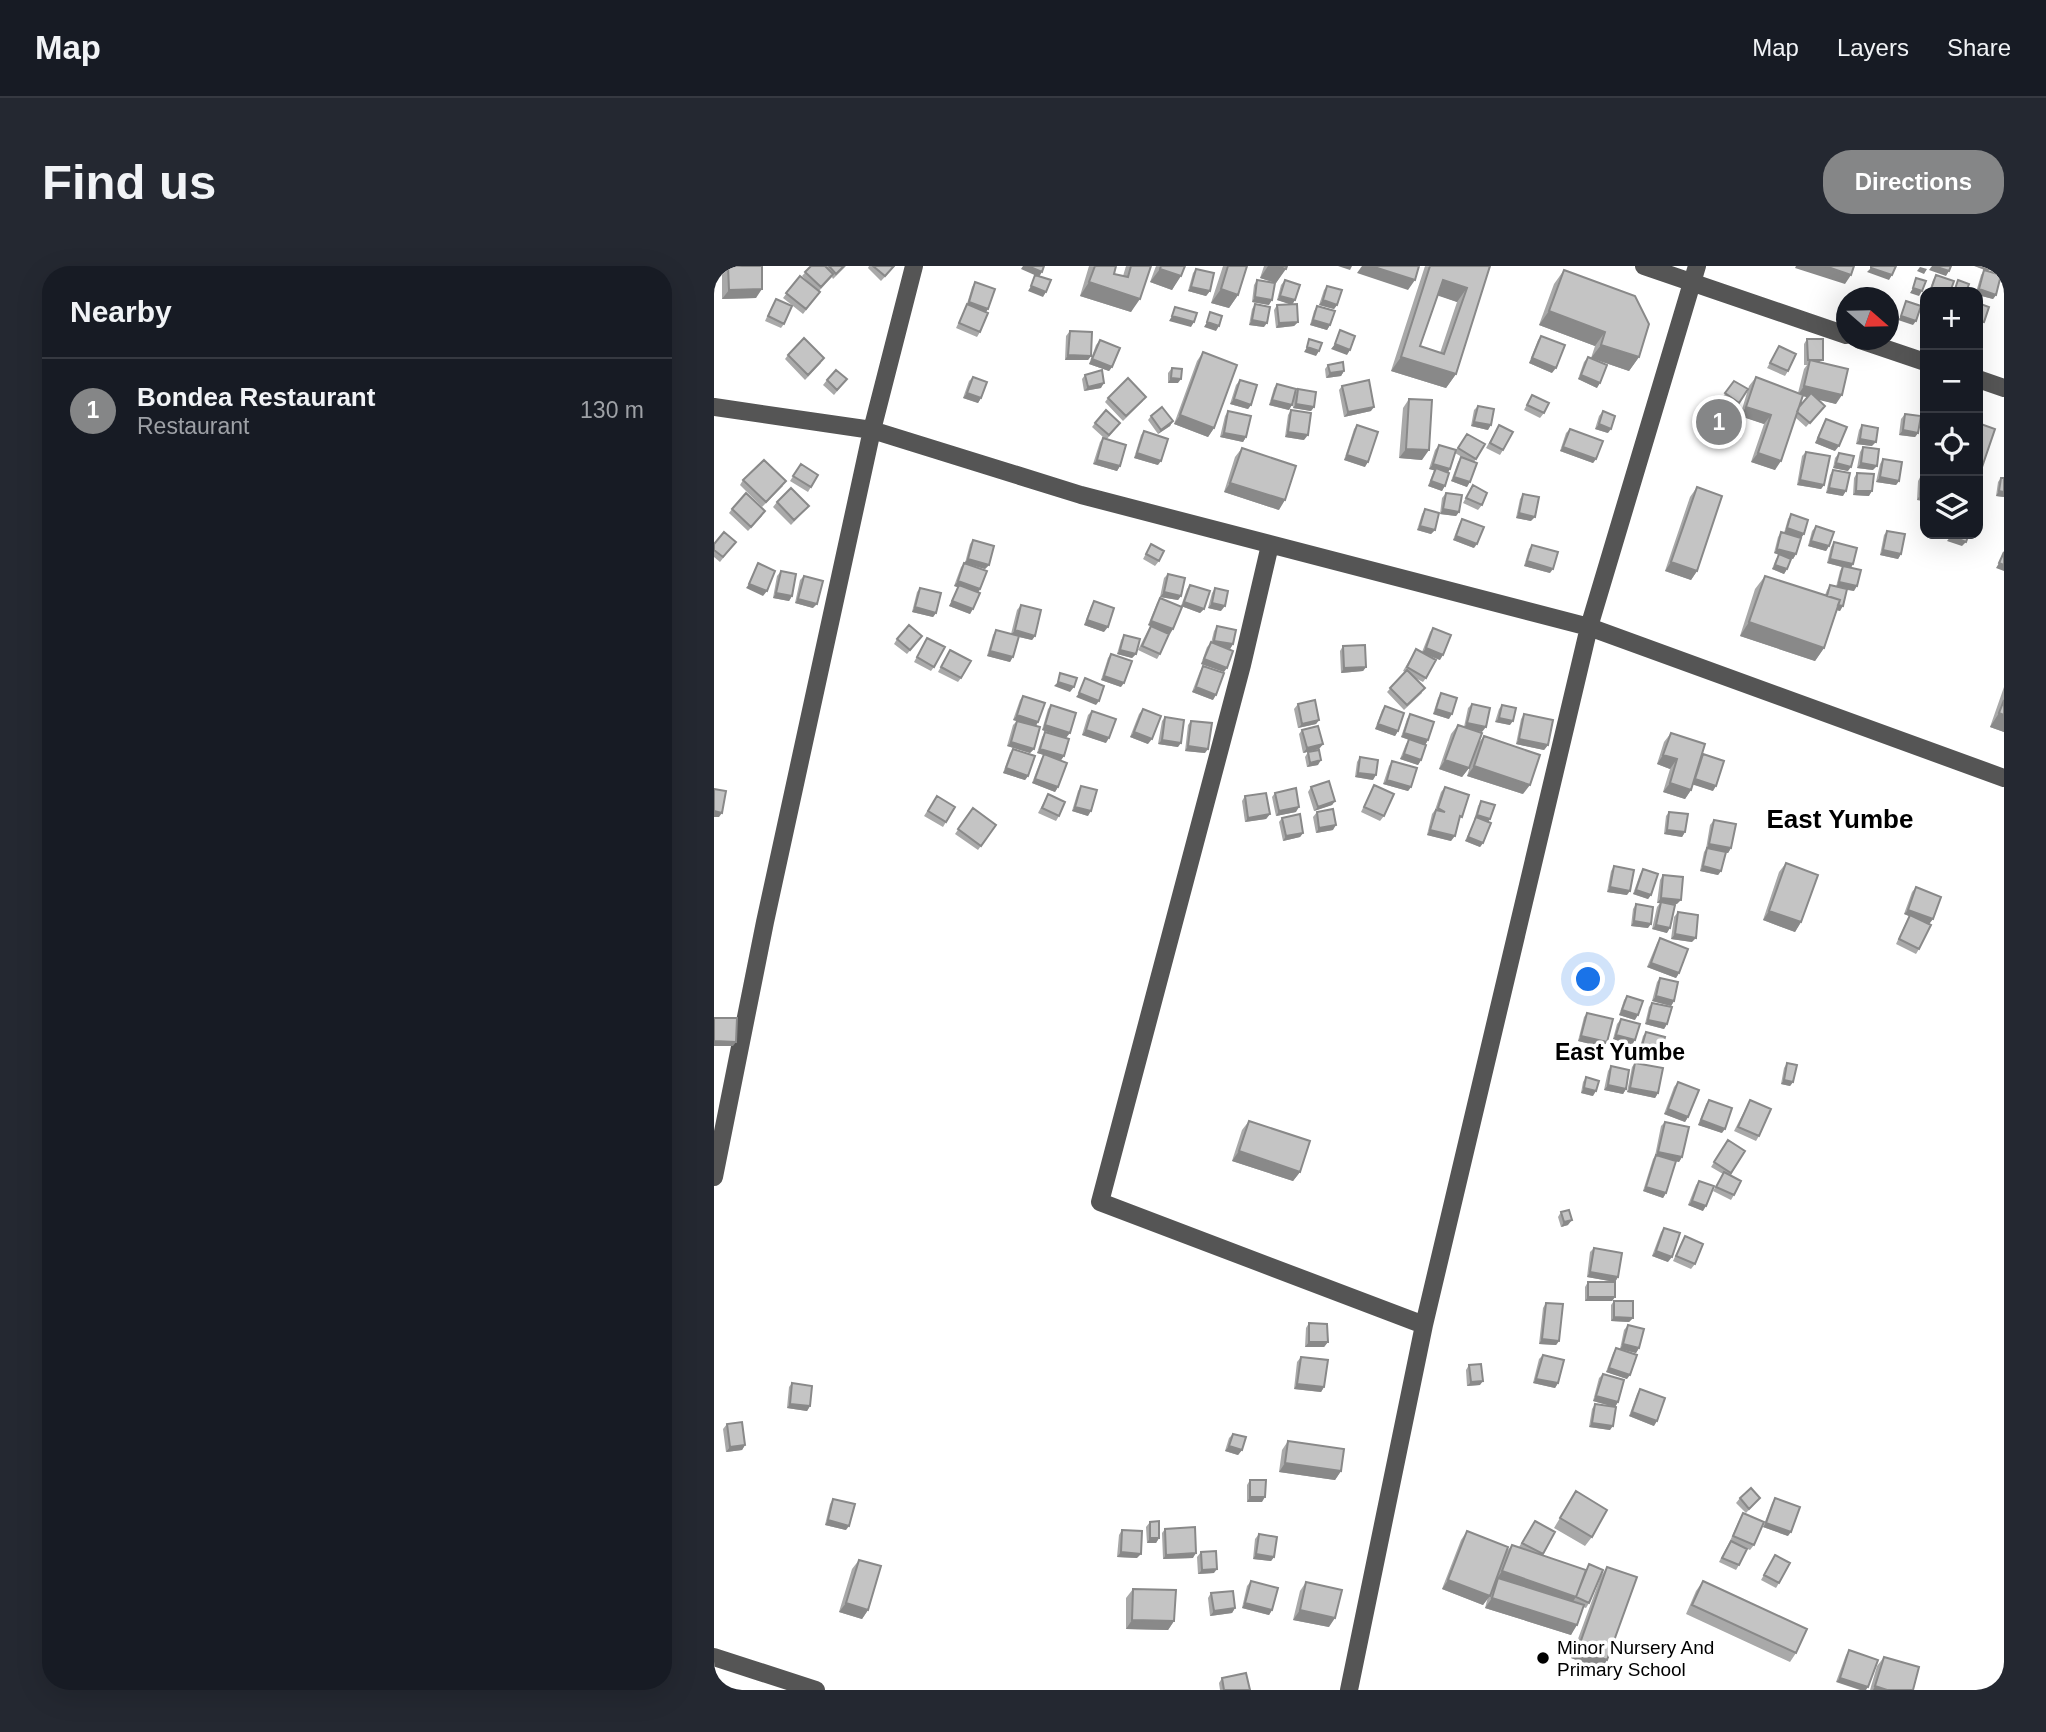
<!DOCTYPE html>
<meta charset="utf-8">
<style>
body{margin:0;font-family:Helvetica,sans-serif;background:#242831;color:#f1f3f6}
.controls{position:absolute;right:21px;top:21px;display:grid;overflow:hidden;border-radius:14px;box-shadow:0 7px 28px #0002}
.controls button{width:63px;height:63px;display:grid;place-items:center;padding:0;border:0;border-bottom:2px solid #363941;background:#171b24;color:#f1f3f6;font:35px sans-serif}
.compass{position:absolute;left:1122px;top:21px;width:63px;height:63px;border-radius:50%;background:#171b24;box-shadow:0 7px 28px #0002;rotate:110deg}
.you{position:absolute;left:875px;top:714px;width:24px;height:24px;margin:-18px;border:5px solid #fff;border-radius:50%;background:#1a73e8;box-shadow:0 0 0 10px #1a73e833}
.badge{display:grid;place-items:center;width:46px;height:46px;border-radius:50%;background:#858687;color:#fff;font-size:23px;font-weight:700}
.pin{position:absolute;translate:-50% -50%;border:4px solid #fff;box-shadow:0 2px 7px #0006}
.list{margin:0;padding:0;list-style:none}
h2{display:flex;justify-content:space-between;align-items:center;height:91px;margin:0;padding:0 28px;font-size:30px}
h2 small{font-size:23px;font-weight:400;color:#9ea1a6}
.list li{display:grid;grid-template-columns:46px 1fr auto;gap:21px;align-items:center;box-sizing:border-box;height:105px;padding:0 28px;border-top:2px solid #363941}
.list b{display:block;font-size:26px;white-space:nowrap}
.list p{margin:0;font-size:23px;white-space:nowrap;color:#9ea1a6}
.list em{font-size:23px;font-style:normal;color:#9ea1a6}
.icon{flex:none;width:38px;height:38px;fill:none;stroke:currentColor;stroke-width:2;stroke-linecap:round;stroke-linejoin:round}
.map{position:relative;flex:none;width:1290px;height:1424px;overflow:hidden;border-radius:28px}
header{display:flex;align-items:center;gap:42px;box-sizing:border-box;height:98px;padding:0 35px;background:#171b24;border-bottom:2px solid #363941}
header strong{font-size:33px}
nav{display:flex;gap:38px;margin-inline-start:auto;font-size:24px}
.intro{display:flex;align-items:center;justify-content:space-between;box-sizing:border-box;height:168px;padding:0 42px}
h1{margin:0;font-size:49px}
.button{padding:18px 32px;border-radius:28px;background:#858687;color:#fff;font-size:24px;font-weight:700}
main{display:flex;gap:42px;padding:0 42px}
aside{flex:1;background:#171b24;border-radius:28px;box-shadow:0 7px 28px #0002}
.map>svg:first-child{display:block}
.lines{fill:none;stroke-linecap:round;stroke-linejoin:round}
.minor{stroke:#555;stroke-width:18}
.wall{fill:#a9a9a9;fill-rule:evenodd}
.shaded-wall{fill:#898989}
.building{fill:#c4c4c4;stroke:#898989;stroke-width:2;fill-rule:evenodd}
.poi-dot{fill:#000;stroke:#fff;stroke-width:2.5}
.labels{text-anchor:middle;stroke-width:7;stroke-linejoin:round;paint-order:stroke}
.poi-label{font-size:19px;fill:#000;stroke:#fff;text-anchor:start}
.quarter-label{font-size:23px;font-weight:bold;fill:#000;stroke:#fff}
.district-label{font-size:26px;font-weight:bold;fill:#000;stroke:#fff}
</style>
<header>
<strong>Map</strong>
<nav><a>Map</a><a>Layers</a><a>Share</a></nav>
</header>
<div class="intro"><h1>Find us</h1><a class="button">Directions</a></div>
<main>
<aside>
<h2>Nearby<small></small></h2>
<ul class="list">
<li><span class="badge">1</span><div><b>Bondea Restaurant</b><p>Restaurant</p></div><em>130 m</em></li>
</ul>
</aside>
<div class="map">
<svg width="1290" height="1424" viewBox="0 0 1290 1424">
<rect width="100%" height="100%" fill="#fff"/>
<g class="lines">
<path class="minor" d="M930 0 1132 69
M1146 74 1211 96
M1264 113 1290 122
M0 141 158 164 367 229 875 361 1290 512
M556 279 528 399 386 936 710 1059
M0 911 51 656 158 164 200 0
M0 1391 102 1424
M635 1424 710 1059 875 361 983 0"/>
</g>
<path class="wall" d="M0 0H48L42 32 8 33V3L6 5 0 6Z
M97 0H132L119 13 118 11 105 25 106 26 89 48 69 32 86 10 99 21 88 10Z
M155 0H181L167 15 154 2Z
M375 0H402L400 8 409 10 412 0H437L417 46 366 30Z
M442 0H471L458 24 436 16Z
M509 0H533L524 29 515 42 497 37Z
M550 0H573L562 17 546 12Z
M711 0H776L742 108 732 122 677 105ZM724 29 743 36 726 87 706 80Z
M1260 0H1278L1274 5 1282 29 1279 33 1264 29V26H1262L1267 9 1270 4 1273 5Z
M482 3 496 25 492 30 474 25 479 7Z
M850 4 925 91 915 105 877 92 881 80 825 59 840 18Z
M1222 9 1236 26H1215L1219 14Z
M543 14 555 39 538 36 540 19Z
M571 14 581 34 578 38 584 56 580 60 562 62 560 44 563 39 577 38 563 34 567 19Z
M261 16 274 43 272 46 266 66 263 71 242 62 252 41 258 21Z
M613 20 623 39 620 43 605 39 610 24Z
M62 33 70 58 67 62 51 55 59 38Z
M541 38 550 61 535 59 538 43Z
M603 40 616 59 613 64 596 59 600 45Z
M356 65 377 90 374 94H351L352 70Z
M827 70 838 107 815 97 824 74Z
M1093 73 1107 97 1122 138 1104 133 1111 140 1092 161 1082 152 1061 204 1037 196 1050 158 1026 150 1035 120 1042 111 1084 127 1090 103 1093 99H1090V78ZM1089 130 1093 131 1085 141Z
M386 74 398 101 395 105 375 98 382 79Z
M1065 80 1074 105 1071 110 1053 102Z
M489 86 500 162 494 171 460 158 483 95Z
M74 89 107 97 91 114 71 93Z
M874 91 883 122 864 113 870 96Z
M614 99 630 105 627 110 612 112 611 103Z
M458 102 464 117H454V107Z
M371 109 387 122 370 125 368 113Z
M259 111 267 132 264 137 249 132 255 115Z
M133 113 120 129 109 119 113 114Z
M526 114 537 139 534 143 516 138 522 119Z
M1020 115 1034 123 1022 141 1008 132Z
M563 118 581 128 584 123 600 141 597 145 579 142 580 130 575 144 555 139 560 122Z
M628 120 657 145 630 151 625 124Z
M818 129 830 147 826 152 810 144Z
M394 132 429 135 409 155 391 136Z
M695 133 708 194 685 192 689 142Z
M764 140 774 164 757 160 760 144Z
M989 141 1011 151 1000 161 986 146Z
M577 144 590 174 571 171 574 149Z
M514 145 532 171 529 176 506 171 511 150Z
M889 145 894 167 881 163 885 150Z
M1191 148 1204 167 1201 171 1185 169 1187 153Z
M437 150 459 155 456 160 444 168 434 154Z
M1112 153 1121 185 1101 177 1109 158Z
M381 157H406L393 173 406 200 403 205 379 198 386 176 389 172H390L378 161Z
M643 159 651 201 630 194 640 163Z
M785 159 789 184 786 189 772 182Z
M1148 159 1158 180 1142 178 1145 164Z
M856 163 882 193 879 197 846 185 852 167Z
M430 165 444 199 420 192 427 169Z
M753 168 771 178 760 196 753 221 737 215 744 196 748 191 741 187 728 225 714 220 720 204 715 203 721 184 725 179 741 186Z
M1149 181 1159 204 1143 202 1146 186Z
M1211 181V197L1206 196Z
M528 182 565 244 510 226 521 191Z
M1092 186 1110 219 1107 223 1083 219 1088 190Z
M1125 187 1134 205 1119 202 1121 192Z
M1169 193 1185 215 1182 219 1162 216 1166 198Z
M87 198 104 209 94 226 76 215Z
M1119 204 1129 230 1112 227 1116 209Z
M1143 207 1155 230 1139 229 1140 212Z
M1207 210H1211V235L1203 234 1204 215Z
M1287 212 1290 231 1282 230 1284 216Z
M29 214 69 220 48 241 26 219Z
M759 219 768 239 764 244 749 237Z
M983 221V305L977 314 951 305 976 231Z
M732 227 745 246 742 250 726 248 728 232Z
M809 228 817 255 802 252 806 233Z
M63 236 95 240 77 259 59 241Z
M18 243 48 250 34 265 15 247Z
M711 243 721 264 717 268 703 264 708 248Z
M1077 248 1090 268 1087 272 1082 288 1079 293 1070 290 1073 303 1070 308 1058 303 1062 293 1065 289 1060 287 1064 271 1067 266 1070 267 1074 253Z
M748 253 760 282 739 274 745 258Z
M1102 260 1115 280 1112 285 1094 280 1098 265Z
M1173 265 1187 288 1184 293 1166 289 1170 269Z
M259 274 275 299 271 303 254 298 266 323 256 348 235 340 244 321 240 320 247 301 251 297 256 278Z
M22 276 6 296 0 291V278Z
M1120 276 1139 298 1137 302 1140 325 1133 324 1126 345 1123 344 1110 382 1101 395 1026 370 1041 323 1051 310 1111 329 1113 324 1116 319 1122 321 1126 305 1128 301 1113 297 1117 281Z
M437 278 445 295 441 300 429 293Z
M818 279 836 307 810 300 815 283Z
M67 305 78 330 75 335 59 332 63 310Z
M454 308 467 330 464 334 446 331 450 312Z
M90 310 99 342 81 337 86 314Z
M476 319 490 343 486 347 467 340 473 323Z
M206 322 222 347 219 351 198 346 203 326Z
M501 322 507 345 494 342 498 327Z
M446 332 456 368 447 364 446 388 443 393 424 384 436 360 434 359 443 337Z
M380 335 390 366 370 359 377 340Z
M307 339 321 370 318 374 305 371 296 396 273 390 279 369 282 364 297 368 303 344Z
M503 360 519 378 516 383 510 406 487 398 493 381 497 377 500 365Z
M719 362 726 394 709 387 712 412 709 416 701 412 708 427 690 444 673 426 691 406 689 405 702 383 708 386 716 366Z
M410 369 422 388 418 392 403 388 407 374Z
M213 372 220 401 217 405 200 396Z
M183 373 205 374 193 388 180 378Z
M629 380 652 401 649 405 627 407 626 385Z
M236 384 247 412 244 416 224 406Z
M397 388 407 421 387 414 394 392Z
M489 400 499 434 478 426 486 405Z
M1290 421V466L1276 461Z
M727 427 735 453 719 448 724 432Z
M309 430 324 456 322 460 320 483 316 487 293 480 299 459 303 455 299 454 306 434Z
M584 438 605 454 602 458 584 462 580 443Z
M758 438 768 466 760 464 755 502 748 511 725 503 737 468 744 459 750 461 754 442Z
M337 439 352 472 328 464 334 443Z
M788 439 796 459 781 456 785 443Z
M671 440 684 465 681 470 661 463 668 444Z
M429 443 434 478 416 471 425 448Z
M378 445 392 477 368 469 374 449Z
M696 448 714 474 711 479 707 494 704 499 686 493 692 478 695 474 687 471 693 453Z
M810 448 834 479 830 484 802 478 807 453Z
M451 451 464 481 444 478 448 455Z
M477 455 491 487 471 485 474 459Z
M588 464 609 478 605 483 589 487 585 468Z
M331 466 350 490 347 494 344 521 341 526 318 517 327 493 330 489 323 487 328 471Z
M957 467 999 525 979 518 977 524 971 533 949 526 956 503 943 498 950 476Z
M770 470 809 528 753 510 763 479Z
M299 483 314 510 311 514 289 507 296 487Z
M594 486 604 499 593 501 591 491Z
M646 491 659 514 641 511 643 496Z
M678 495 697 521 694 525 669 518 675 500Z
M660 519 670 550 666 555 647 546Z
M367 520 374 550 358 545 364 525Z
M597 521 621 535 618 539 600 545 594 526Z
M731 521 745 555 737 575 713 569 718 548 721 544 727 526Z
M561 527 582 546 562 550 558 531Z
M334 528 345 550 342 555 324 547Z
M223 530 241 541 229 561 210 550Z
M531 530 556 548 552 553 531 556 528 535Z
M767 535 776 553 774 556 769 577 766 581 751 575 761 554H760L764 540Z
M259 542 282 559 264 584 241 568Z
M603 546 619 564 602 567 599 551Z
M955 546 971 566 968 571 950 568 952 550Z
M568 552 589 567 586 571 569 575 565 556Z
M1000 554 1017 582 1014 587 1012 586 1007 605 1004 609 986 605 990 586 992 583 996 559Z
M1072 597 1087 656 1081 666 1049 654 1065 606Z
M900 600 913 629 893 626 897 605Z
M929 603 937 629 934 633 919 628 926 608Z
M949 609 963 638H953V667L938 663 943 641 946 637H943L946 614Z
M1202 621 1219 653 1215 658 1205 683 1202 688 1182 678 1195 650 1190 648 1198 626Z
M922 638 934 662 917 660 919 643Z
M964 646 978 676 957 673 960 651Z
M946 672 965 707 962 712 933 701 943 677Z
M946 712 960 735 957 740 938 735 943 716Z
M913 730 921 754 905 749 910 734Z
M938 737 953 758 950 763 931 758 935 741Z
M873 747 893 776 889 781 864 775 870 751Z
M907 753 918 779 899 773 903 758Z
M932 766 946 788 943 793 924 788 929 770Z
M921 797 944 827 941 832 913 826 918 801Z
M1073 797 1079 816 1076 820 1067 818 1070 802Z
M897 800 912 823 909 828 890 824 894 805Z
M872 811 879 830 867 827 869 816Z
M964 816 974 851 971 856 950 848 960 821Z
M995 834 1008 867 984 859 992 838Z
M1036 834 1045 870 1042 875 1020 865Z
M535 855 586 906 579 915 518 895 528 864Z
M951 856 968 891 965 896 962 895 952 927 949 932 929 925 939 893 941 890 947 860Z
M1014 874 1031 885 1016 910 1020 929 1017 934 999 925 1009 908 997 901Z
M985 915 989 945 974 939 982 919Z
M847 946 854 959 847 961 844 951Z
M950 962 954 996 938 990 947 966Z
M971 970 981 998 977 1003 959 995 968 975Z
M880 982 904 1011 901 1016 873 1011 876 986Z
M874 1016 901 1031 898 1035H871V1021Z
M900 1035 919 1052 915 1056 897 1055V1039Z
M832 1037 845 1075 842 1079 825 1078 829 1042Z
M595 1057 614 1076 610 1081H591L592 1062Z
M914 1059 925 1082 922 1087 906 1083 910 1064Z
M902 1082 913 1113 892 1106 899 1087Z
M829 1089 844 1117 841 1122 819 1117 825 1093Z
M587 1091 610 1121 607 1126 580 1123 583 1096Z
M755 1099 766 1119 753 1120 752 1104Z
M889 1108 904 1136 901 1141 896 1164 875 1161 878 1143 881 1138 900 1141 879 1135 885 1112Z
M78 1117 96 1140 93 1145 73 1142 75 1121Z
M926 1123 940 1160 915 1150 923 1128Z
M13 1158 31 1179 28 1184 12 1186 9 1163Z
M519 1168 528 1184 524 1189 511 1185 515 1172Z
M574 1175 627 1205 621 1214 565 1206 568 1184Z
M536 1214 548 1236H533V1219Z
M862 1225 878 1271 871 1280 840 1262Z
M1026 1232H1046L1032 1247 1022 1237Z
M1061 1232 1074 1270 1049 1261 1058 1237Z
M119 1233 132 1264 111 1259 116 1238Z
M1029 1247 1040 1279 1036 1284 1023 1278 1025 1299 1022 1304 1005 1296 1016 1275 1026 1252Z
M821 1255 828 1289 872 1304 875 1298V1337L872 1342 869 1341 857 1369 771 1342 774 1331 769 1339 728 1323 747 1274 753 1265 792 1286 798 1279 805 1281Z
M436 1256 445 1272 442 1277H433L432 1261Z
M451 1263 479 1292 449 1293 448 1267Z
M408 1264 423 1292 403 1291 405 1269Z
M545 1268 560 1291 557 1295 539 1293 541 1273Z
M487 1286 500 1307 484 1308 483 1291Z
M1061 1289 1065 1317 1062 1322 1047 1314Z
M145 1294 154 1344 148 1353 125 1346 138 1303Z
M893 1301V1394L887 1403 857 1392 887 1310Z
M537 1315 558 1344 555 1349 528 1342 533 1320Z
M989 1315 1082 1387 1076 1396 972 1348 982 1325Z
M592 1316 615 1361 579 1354 586 1325Z
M419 1323 460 1355 454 1364 412 1363V1332Z
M497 1327 521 1342 518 1347 496 1350 494 1332Z
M1135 1384 1164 1394 1122 1416 1132 1389Z
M1170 1391 1199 1424H1156L1163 1400Z
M508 1412 536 1424H506L505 1417Z"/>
<path class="shaded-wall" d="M309 0H314L328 6 325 11 307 3Z
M554 0H562L572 3 562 17 546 12Z
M624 0H638L636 4Z
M648 0H657L701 14 694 24 643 7Z
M1082 0H1111L1137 9 1131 18 1081 2Z
M1218 0H1220L1235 5 1232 10 1215 4Z
M1261 0H1276L1277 1 1274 5Z
M0 1H9L6 5 0 6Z
M1206 1 1213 3 1210 8 1203 5Z
M1157 2 1178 9 1175 14 1153 6Z
M446 3 467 10 458 24 436 16Z
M729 14 753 22 743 36 719 28Z
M375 16 426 33 417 46 366 30Z
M317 20 332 26 329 31 314 25Z
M477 21 496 25 492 30 474 25Z
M1199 22 1208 25 1205 30 1196 27Z
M48 23 42 32 8 33 15 24Z
M507 23 524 29 515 42 497 37Z
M1265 23 1282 29 1279 33 1264 29 1263 26Z
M566 30 581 34 578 39 563 34Z
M541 31 558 34 555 39 538 36Z
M609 34 623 39 620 43 605 39Z
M255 36 274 43 271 47 251 41Z
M835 45 891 66 881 80 825 59Z
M458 50 480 56 477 61 455 55Z
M1187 50 1202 55 1199 59 1184 54Z
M538 54 553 57 550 61 535 59Z
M599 54 616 59 613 64 596 59Z
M1264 55 1270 56 1266 61 1264 60Z
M493 56 505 60 502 65 490 61Z
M584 56 580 60 562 62 565 57Z
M621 78 636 84 633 89 617 83Z
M887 79 925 91 915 105 877 92Z
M593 81 605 85 602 90 590 86Z
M354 89 377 90 374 94H351Z
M687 91 742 108 732 122 677 105Z
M818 92 842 102 838 107 815 97Z
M378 93 398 101 395 105 375 98Z
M630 105 627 110 612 112 616 107Z
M867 109 886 117 883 122 864 113Z
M457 112 467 113 464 117H454Z
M390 117 387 122 370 125 374 121Z
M1090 120 1128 129 1122 138 1084 129Z
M253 127 267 132 264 137 249 132Z
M520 133 537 139 534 143 516 138Z
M558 134 578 139 575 144 555 139Z
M582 138 600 141 597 145 579 142Z
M660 141 657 145 630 151 634 146Z
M1032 141 1057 149 1050 158 1026 150Z
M466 149 500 162 494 171 460 158Z
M459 155 456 160 444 168 447 164Z
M760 156 777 159 774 164 757 160Z
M885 158 897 163 894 167 881 163Z
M1189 164 1204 167 1201 171 1185 169Z
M574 166 594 169 590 174 571 171Z
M510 167 532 171 529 176 506 171Z
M1104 172 1125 180 1121 185 1101 177Z
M1146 173 1162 176 1158 180 1142 178Z
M849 181 882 193 879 197 846 185Z
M692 183 715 184 708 194 685 192Z
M423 187 447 195 444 199 420 192Z
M1044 187 1067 195 1061 204 1037 196Z
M633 189 654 196 651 201 630 194Z
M1211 189V197L1206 196Z
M383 194 406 200 403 205 379 198Z
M1122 197 1137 201 1134 205 1119 202Z
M1147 197 1163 200 1159 204 1143 202Z
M719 198 736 203 733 208 715 203Z
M740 211 756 216 753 221 737 215Z
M1166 211 1185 215 1182 219 1162 216Z
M1086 214 1110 219 1107 223 1083 219Z
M717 215 731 220 728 225 714 220Z
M516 217 571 234 565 244 510 226Z
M1115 222 1132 225 1129 230 1112 227Z
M1142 225H1158L1155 230 1139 229Z
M1285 225 1290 226V231L1282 230Z
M1206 229 1211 230V235L1203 234Z
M729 243 745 246 742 250 726 248Z
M805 247 821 251 817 255 802 252Z
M706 260 721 264 717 268 703 264Z
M1073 262 1090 268 1087 272 1070 267Z
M742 270 763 278 760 282 739 274Z
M1237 270 1252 276 1248 280 1233 275Z
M1097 275 1115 280 1112 285 1094 280Z
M1063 283 1082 288 1079 293 1060 287Z
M1169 284 1187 288 1184 293 1166 289Z
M254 293 275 299 271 303 250 297Z
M1116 293 1139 298 1136 303 1113 297Z
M813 295 839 303 836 307 810 300Z
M957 296 983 305 977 314 951 305Z
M1285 297 1290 299V305L1282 302Z
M1061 299 1073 303 1070 308 1058 303Z
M244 315 266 323 263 328 240 320Z
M1125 316 1143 320 1140 325 1122 321Z
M35 318 53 325 49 330 32 322Z
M450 326 467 330 464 334 446 331Z
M62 327 78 330 75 335 59 332Z
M84 333 103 338 99 342 81 337Z
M238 335 259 343 256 348 235 340Z
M470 336 490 343 486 347 467 340Z
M1111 336 1129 340 1126 345 1108 340Z
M498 337 511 340 507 345 494 342Z
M201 341 222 347 219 351 198 346Z
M373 354 394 361 390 366 370 359Z
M437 355 459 363 456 368 434 359Z
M1035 356 1110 382 1101 395 1026 370Z
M301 364 321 370 318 374 297 369Z
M500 375 519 378 516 383 496 379Z
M712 382 729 389 726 394 708 387Z
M406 384 422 388 418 392 403 388Z
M276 385 299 391 296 396 273 390Z
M490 393 513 402 510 406 487 398Z
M652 401 649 405 627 407 630 402Z
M390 410 410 417 407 421 387 414Z
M344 416 360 421 356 426 340 420Z
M482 421 502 429 499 434 478 426Z
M365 427 385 435 382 439 362 431Z
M722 443 738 448 735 453 719 448Z
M1285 447 1290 449V466L1276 461Z
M303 449 324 456 321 461 299 454Z
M785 452 799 455 796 459 781 456Z
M605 454 602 458 584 462 588 458Z
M753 457 772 461 768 466 750 462Z
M664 458 684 465 681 470 661 463Z
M331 459 356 467 352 472 328 464Z
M372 464 395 472 392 477 368 469Z
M420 466 438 473 434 478 416 471Z
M690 467 714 474 711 479 687 471Z
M805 473 834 479 830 484 802 478Z
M448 474 467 477 464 481 444 478Z
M297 476 320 483 316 487 293 480Z
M609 478 605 483 589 487 593 482Z
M474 480 494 483 491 487 471 485Z
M326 483 350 490 347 494 323 487Z
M690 488 707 494 704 499 686 493Z
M949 489 963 493 956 503 943 498Z
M607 494 604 499 593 501 596 497Z
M731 494 755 502 748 511 725 503Z
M760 500 816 519 809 528 753 510Z
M292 502 314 510 311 514 289 507Z
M644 507 662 509 659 514 641 511Z
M321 513 344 521 341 526 318 517Z
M980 513 1002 520 999 525 977 518Z
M673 514 697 521 694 525 669 518Z
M956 517 977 524 971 533 949 526Z
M621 535 618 539 600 545 604 541Z
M361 541 377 545 374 550 358 545Z
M585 541 582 546 562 550 565 545Z
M0 545 8 547 5 551H0Z
M556 548 552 553 531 556 534 552Z
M763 549 776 553 773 558 762 551 761 554H760Z
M622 559 619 564 602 567 605 562Z
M716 564 741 570 737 575 713 569Z
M953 564 971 566 968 571 950 568Z
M589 567 586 571 569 575 572 570Z
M754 571 769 577 766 581 751 575Z
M995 578 1017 582 1014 587 992 583Z
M989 600 1007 605 1004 609 986 605Z
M896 621 916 625 913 629 893 626Z
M922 624 937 629 934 633 919 628Z
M947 632 967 634 963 638 943 637Z
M1194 644 1219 653 1215 658 1190 648Z
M1055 645 1087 656 1081 666 1049 654Z
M920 655 937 658 934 662 917 660Z
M942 659 956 662 953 667 938 663Z
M961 668 982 672 978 676 957 673Z
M937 697 965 707 962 712 933 701Z
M942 730 960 735 957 740 938 735Z
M908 744 924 749 921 754 905 749Z
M934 754 953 758 950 763 931 758Z
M902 769 921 774 918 779 899 773Z
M867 770 893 776 889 781 864 775Z
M0 775 22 776 19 780H0Z
M927 783 946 788 943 793 924 788Z
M1070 814 1079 816 1076 820 1067 818Z
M894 819 912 823 909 828 890 824Z
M870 822 882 825 879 830 867 827Z
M916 822 944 827 941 832 913 826Z
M954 843 974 851 971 856 950 848Z
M987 854 1011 863 1008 867 984 859Z
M525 885 586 906 579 915 518 895Z
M944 886 968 891 965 896 941 890Z
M932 921 952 927 949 932 929 925Z
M978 935 992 940 989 945 974 939Z
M858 954 854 959 847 961 850 956Z
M942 985 958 991 954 996 938 990Z
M876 1006 904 1011 901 1016 873 1011Z
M874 1031H901L898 1035H871Z
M900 1051 919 1052 915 1056 897 1055Z
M828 1073 845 1075 842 1079 825 1078Z
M595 1076H614L610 1081H591Z
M909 1078 925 1082 922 1087 906 1083Z
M895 1102 916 1109 913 1113 892 1106Z
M822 1113 844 1117 841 1122 819 1117Z
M769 1115 766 1119 753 1120 757 1116Z
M583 1118 610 1121 607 1126 580 1123Z
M882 1130 904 1136 901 1141 879 1135Z
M76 1138 96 1140 93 1145 73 1142Z
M918 1146 943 1155 940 1160 915 1150Z
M878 1157 899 1160 896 1164 875 1161Z
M31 1179 28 1184 12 1186 16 1181Z
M515 1180 528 1184 524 1189 511 1185Z
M571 1197 627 1205 621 1214 565 1206Z
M536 1231H551L548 1236H533Z
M114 1254 135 1260 132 1264 111 1259Z
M1052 1257 1077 1266 1074 1270 1049 1261Z
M436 1272H445L442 1277H433Z
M407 1286 427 1288 423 1292 403 1291Z
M482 1287 479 1292 449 1293 452 1289Z
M542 1288 560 1291 557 1295 539 1293Z
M503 1303 500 1307 484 1308 488 1304Z
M788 1305 862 1331 856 1340 782 1314Z
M734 1314 776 1330 769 1339 728 1323Z
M778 1332 863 1359 857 1369 771 1342Z
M132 1337 154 1344 148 1353 125 1346Z
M531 1337 558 1344 555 1349 528 1342Z
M521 1342 518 1347 496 1350 500 1345Z
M586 1344 621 1352 615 1361 579 1354Z
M418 1354 460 1355 454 1364 412 1363Z
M864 1383 893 1394 887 1403 857 1392Z
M1126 1412 1154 1421 1152 1424H1146L1122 1416Z
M1161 1420 1173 1424H1159Z"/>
<path class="building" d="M14 0H48V23L15 24Z
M97 0H111L119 8 107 21 91 6Z
M115 0H130L122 8Z
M159 0H180L171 10Z
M314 0H330L328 6Z
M381 0H402L400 8 414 11 417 0H437L426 33 375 16Z
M447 0H471L467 10 446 3Z
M514 0H533L524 29 507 23Z
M562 0H573L572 3Z
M657 0H705L701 14Z
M716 0H776L742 108 687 91ZM729 14 753 22 730 88 706 80Z
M1111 0H1140L1137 9Z
M1157 0H1182L1178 9 1157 2Z
M1220 0H1237L1235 5Z
M482 3 500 7 496 25 477 21Z
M850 4 921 30 935 58 925 91 887 79 891 66 835 45Z
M1270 4 1287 9 1282 29 1265 23Z
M321 9 337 14 332 26 317 20Z
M1222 9 1240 15 1236 26H1216Z
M86 10 106 26 92 43 72 27Z
M1202 12 1212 15 1208 25 1199 22Z
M543 14 561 17 558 34 541 31Z
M571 14 586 19 581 34 566 30Z
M1244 14 1255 18 1252 26H1240Z
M261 16 281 23 274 43 255 36Z
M613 20 628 24 623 39 609 34Z
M62 33 78 40 70 58 54 50Z
M1192 35 1207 40 1202 55 1187 50Z
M1264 37 1275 41 1270 56 1264 55Z
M253 38 274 47 266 66 245 57Z
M541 38 556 41 553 57 538 54Z
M583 38 584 56 565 57 563 39Z
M603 40 621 45 616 59 599 54Z
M461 41 483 47 480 56 458 50Z
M496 46 508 50 505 60 493 56Z
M626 64 641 70 636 84 621 78Z
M356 65 378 66 377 90 354 89Z
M827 70 851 79 842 102 818 92Z
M90 72 110 92 94 109 74 89Z
M595 73 608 77 605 85 593 81Z
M1093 73H1109V94H1094Z
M386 74 406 82 398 101 378 93Z
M1065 80 1082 88 1074 105 1056 97Z
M489 86 523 99 500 162 466 149Z
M874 91 893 99 886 117 867 109Z
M1096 94 1134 103 1128 129 1090 120Z
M629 96 630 105 616 107 614 99Z
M458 102 468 103 467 113 457 112Z
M122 104 133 113 123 124 113 114Z
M388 104 390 117 374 121 371 109Z
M259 111 273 116 267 132 253 127Z
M1042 111 1089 129 1067 195 1044 187 1057 149 1032 141Z
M414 112 432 131 412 150 394 132Z
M526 114 543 119 537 139 520 133Z
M655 114 660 141 634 146 628 120Z
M1020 115 1034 123 1025 137 1011 127Z
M563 118 582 123 578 139 558 134Z
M584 123 602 126 600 141 582 138Z
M1097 127 1111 140 1096 157 1083 146 1085 141Z
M818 129 835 137 830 147 813 139Z
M1000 131 1014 146 1003 156 989 141Z
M695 133 718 134 715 184 692 183Z
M764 140 780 143 777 159 760 156Z
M448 141 459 155 447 164 437 150Z
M392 144 406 157 395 169 381 157Z
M577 144 597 147 594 169 574 166Z
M514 145 537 150 532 171 510 167Z
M889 145 901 150 897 163 885 158Z
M1191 148 1207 150 1204 167 1189 164Z
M1112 153 1133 161 1125 180 1104 172Z
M1264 157 1281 163 1267 204 1264 203Z
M643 159 664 166 654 196 633 189Z
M785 159 799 166 789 184 776 177Z
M1148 159 1164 162 1162 176 1146 173Z
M856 163 889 175 882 193 849 181Z
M430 165 454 173 447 195 423 187Z
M753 168 771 178 762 193 744 182Z
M389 172 412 179 406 200 383 194Z
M725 179 742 184 736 203 719 198Z
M1149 181 1165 183 1163 200 1147 197Z
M528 182 582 200 571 234 516 217Z
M1092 186 1116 190 1110 219 1086 214Z
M1125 187 1140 190 1137 201 1122 197Z
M747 191 763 197 756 216 740 211Z
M1169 193 1188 196 1185 215 1166 211Z
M50 194 72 215 52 236 29 214Z
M87 198 104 209 97 221 79 210Z
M722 202 735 207 731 220 717 215Z
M1119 204 1136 207 1132 225 1115 222Z
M1143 207 1160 208 1158 225H1142Z
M1207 210H1211V230L1206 229Z
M1287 212H1290V226L1285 225Z
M759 219 773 227 768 239 752 232Z
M983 221 1008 230 983 305 957 296Z
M77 222 95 240 80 254 63 236Z
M32 227 51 245 37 261 18 243Z
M732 227 748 229 745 246 729 243Z
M809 228 825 231 821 251 805 247Z
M711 243 725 247 721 264 706 260Z
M1077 248 1094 254 1090 268 1073 262Z
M748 253 770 261 763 278 742 270Z
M1102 260 1120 266 1115 280 1097 275Z
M1173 265 1191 268 1187 288 1169 284Z
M10 266 22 276 9 291 0 284V278Z
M1067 266 1087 272 1082 288 1063 283Z
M1238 268H1255L1252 276 1237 270Z
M259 274 280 280 275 299 254 293Z
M1120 276 1143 282 1139 298 1116 293Z
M437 278 450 285 445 295 432 288Z
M818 279 844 286 839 303 813 295Z
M1290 286V299L1285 297Z
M1065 288 1077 293 1073 303 1061 299Z
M44 297 61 305 53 325 35 318Z
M250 297 273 305 266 323 244 315Z
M1129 300 1147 304 1143 320 1125 316Z
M67 305 82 308 78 330 62 327Z
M454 308 471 312 467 330 450 326Z
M90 310 109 315 103 338 84 333Z
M1051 310 1126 334 1110 382 1035 356Z
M245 319 266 327 259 343 238 335Z
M476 319 496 325 490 343 470 336Z
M1116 319 1133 323 1129 340 1124 339 1126 334 1113 330Z
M206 322 227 327 222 347 201 341Z
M501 322 514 325 511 340 498 337Z
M446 332 468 341 459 363 437 355Z
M380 335 400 342 394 361 373 354Z
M307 339 327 344 321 370 301 364Z
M195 359 208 370 196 384 183 373Z
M437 360 455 368 446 388 428 380Z
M503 360 522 364 519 378 500 375Z
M719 362 737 369 729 389 712 382Z
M282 364 305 370 299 391 276 385Z
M410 369 426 373 422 388 406 384Z
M213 372 231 381 220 401 203 391Z
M497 376 519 385 513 402 490 393Z
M651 379 652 401 630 402 629 380Z
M702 383 722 394 712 412 693 401Z
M236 384 257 395 247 412 227 401Z
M397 388 418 395 410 417 390 410Z
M489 400 510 407 502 429 482 421Z
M693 404 711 422 693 439 676 422Z
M346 407 363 412 360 421 344 416Z
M371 412 390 420 385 435 365 427Z
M727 427 743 432 738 448 722 443Z
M309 430 331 437 324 456 303 449Z
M601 434 605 454 588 458 584 438Z
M1290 434V449L1285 447Z
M758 438 776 442 772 461 753 457Z
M337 439 362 447 356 467 331 459Z
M788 439 802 442 799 455 785 452Z
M671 440 690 447 684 465 664 458Z
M429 443 447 450 438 473 420 466Z
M378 445 402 453 395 472 372 464Z
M696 448 720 456 714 474 690 467Z
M810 448 839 454 834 479 805 473Z
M451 451 470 454 467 477 448 474Z
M303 455 326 461 320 483 297 476Z
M477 455 498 457 494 483 474 480Z
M744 459 768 467 755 502 731 494Z
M604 460 609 478 593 482 588 464Z
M331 466 355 473 350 490 326 483Z
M957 467 991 478 977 524 956 517 963 493 949 489Z
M770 470 826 489 816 519 760 500Z
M695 473 712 479 707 494 690 488Z
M299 483 321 490 314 510 292 502Z
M605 484 607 494 596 497 594 486Z
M330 488 353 497 344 521 321 513Z
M989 488 1010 495 1002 520 981 513Z
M646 491 664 494 662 509 644 507Z
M678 495 703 502 697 521 673 514Z
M615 515 621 535 604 541 597 521Z
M660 519 680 528 670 550 650 541Z
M367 520 383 524 377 545 361 541Z
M731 521 755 529 748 551 746 550 741 570 716 564 722 544 731 546 724 542Z
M582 522 585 541 565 545 561 527Z
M0 523 12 525 8 547 0 545Z
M552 527 556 548 534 552 531 530Z
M334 528 351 536 345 550 328 542Z
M223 530 241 541 232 556 214 545Z
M767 535 781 539 776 553 763 549Z
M259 542 282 559 267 580 244 563Z
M619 543 622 559 605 562 603 546Z
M955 546 974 548 971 566 953 564Z
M586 548 589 567 572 570 568 552Z
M762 551 777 557 769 577 754 571Z
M1000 554 1022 558 1017 582 995 578Z
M993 582 1012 586 1007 605 989 600Z
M1072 597 1104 609 1087 656 1055 645Z
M900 600 920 604 916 625 896 621Z
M929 603 944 608 937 629 922 624Z
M949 609 969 611 967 634 947 632Z
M1202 621 1227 631 1219 653 1194 644Z
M947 636 961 639 956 662 942 659Z
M922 638 939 641 937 658 920 655Z
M964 646 984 649 982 672 961 668Z
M1196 649 1217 659 1205 683 1185 673Z
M946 672 974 683 965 707 937 697Z
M946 712 964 716 960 735 942 730Z
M913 730 929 735 924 749 908 744Z
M938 737 958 741 953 758 934 754Z
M873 747 899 753 893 776 867 770Z
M0 752H23L22 776 0 775Z
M907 753 926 758 921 774 902 769Z
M932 766 951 771 946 788 927 783Z
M921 797 949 802 944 827 916 822Z
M1073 797 1083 799 1079 816 1070 814Z
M897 800 915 804 912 823 894 819Z
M872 811 885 815 882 825 870 822Z
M964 816 985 824 974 851 954 843Z
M995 834 1018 842 1011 863 987 854Z
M1036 834 1057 843 1045 870 1024 861Z
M535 855 596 875 586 906 525 885Z
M951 856 975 861 968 891 944 886Z
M1014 874 1031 885 1017 907 1000 896Z
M942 889 962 895 952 927 932 921Z
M1010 906 1027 915 1020 929 1002 921Z
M985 915 1000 920 992 940 978 935Z
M855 944 858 954 850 956 847 946Z
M950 962 966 967 958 991 942 985Z
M971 970 989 978 981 998 962 990Z
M880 982 908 987 904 1011 876 1006Z
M874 1016H901V1031H874Z
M900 1035H919V1052L900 1051Z
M832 1037 849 1038 845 1075 828 1073Z
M595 1057 613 1058 614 1076H595Z
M914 1059 930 1063 925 1082 909 1078Z
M902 1082 923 1089 916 1109 895 1102Z
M829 1089 850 1094 844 1117 822 1113Z
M587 1091 614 1094 610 1121 583 1118Z
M767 1098 769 1115 757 1116 755 1099Z
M889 1108 910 1114 904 1136 882 1130Z
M78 1117 98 1120 96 1140 76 1138Z
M926 1123 951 1132 943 1155 918 1146Z
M881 1138 902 1141 899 1160 878 1157Z
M28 1156 31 1179 16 1181 13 1158Z
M519 1168 532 1171 528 1184 515 1180Z
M574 1175 630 1183 627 1205 571 1197Z
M536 1214H552L551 1231H536Z
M1037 1222 1046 1232 1035 1243 1026 1232Z
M862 1225 893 1244 878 1271 846 1252Z
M1061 1232 1086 1241 1077 1266 1052 1257Z
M119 1233 141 1238 135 1260 114 1254Z
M1029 1247 1050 1256 1040 1279 1019 1270Z
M445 1255V1272H436V1256Z
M821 1255 841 1266 829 1288 808 1277Z
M481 1261 482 1287 452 1289 451 1263Z
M408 1264 428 1265 427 1288 407 1286Z
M753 1265 794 1281 776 1330 734 1314Z
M545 1268 563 1271 560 1291 542 1288Z
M1017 1275 1033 1283 1025 1299 1008 1292Z
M798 1279 872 1304 862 1331 788 1305Z
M502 1285 503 1303 488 1304 487 1286Z
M1061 1289 1076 1297 1065 1317 1050 1309Z
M145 1294 167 1300 154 1344 132 1337Z
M875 1298 889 1304 875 1337 862 1331Z
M893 1301 923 1311 893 1394 864 1383Z
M784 1312 870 1339 863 1359 778 1332Z
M537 1315 564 1322 558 1344 531 1337Z
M989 1315 1093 1363 1082 1387 978 1339Z
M592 1316 628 1324 621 1352 586 1344Z
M419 1323 462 1324 460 1355 418 1354Z
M519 1325 521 1342 500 1345 497 1327Z
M1135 1384 1164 1394 1154 1421 1126 1412Z
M1170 1391 1205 1401 1199 1424H1173L1161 1420Z
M532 1407 536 1424H510L508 1412Z"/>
<circle class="poi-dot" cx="829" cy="1392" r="7"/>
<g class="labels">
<g class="poi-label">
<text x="843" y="1388">Minor Nursery And<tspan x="843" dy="22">Primary School</tspan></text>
</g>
<g class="quarter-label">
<text x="906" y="794">East Yumbe</text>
</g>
<g class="district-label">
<text x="1126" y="562">East Yumbe</text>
</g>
</g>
</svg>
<div class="controls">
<button>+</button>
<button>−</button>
<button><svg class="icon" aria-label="locate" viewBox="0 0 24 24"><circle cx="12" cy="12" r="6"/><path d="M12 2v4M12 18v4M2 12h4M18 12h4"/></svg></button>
<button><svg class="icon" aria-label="layers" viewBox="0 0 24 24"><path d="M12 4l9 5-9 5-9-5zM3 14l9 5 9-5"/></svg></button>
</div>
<svg class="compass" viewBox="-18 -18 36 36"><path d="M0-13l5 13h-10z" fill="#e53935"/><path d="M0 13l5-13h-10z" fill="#9ea1a6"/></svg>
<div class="you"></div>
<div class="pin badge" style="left:1005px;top:156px">1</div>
</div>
</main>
